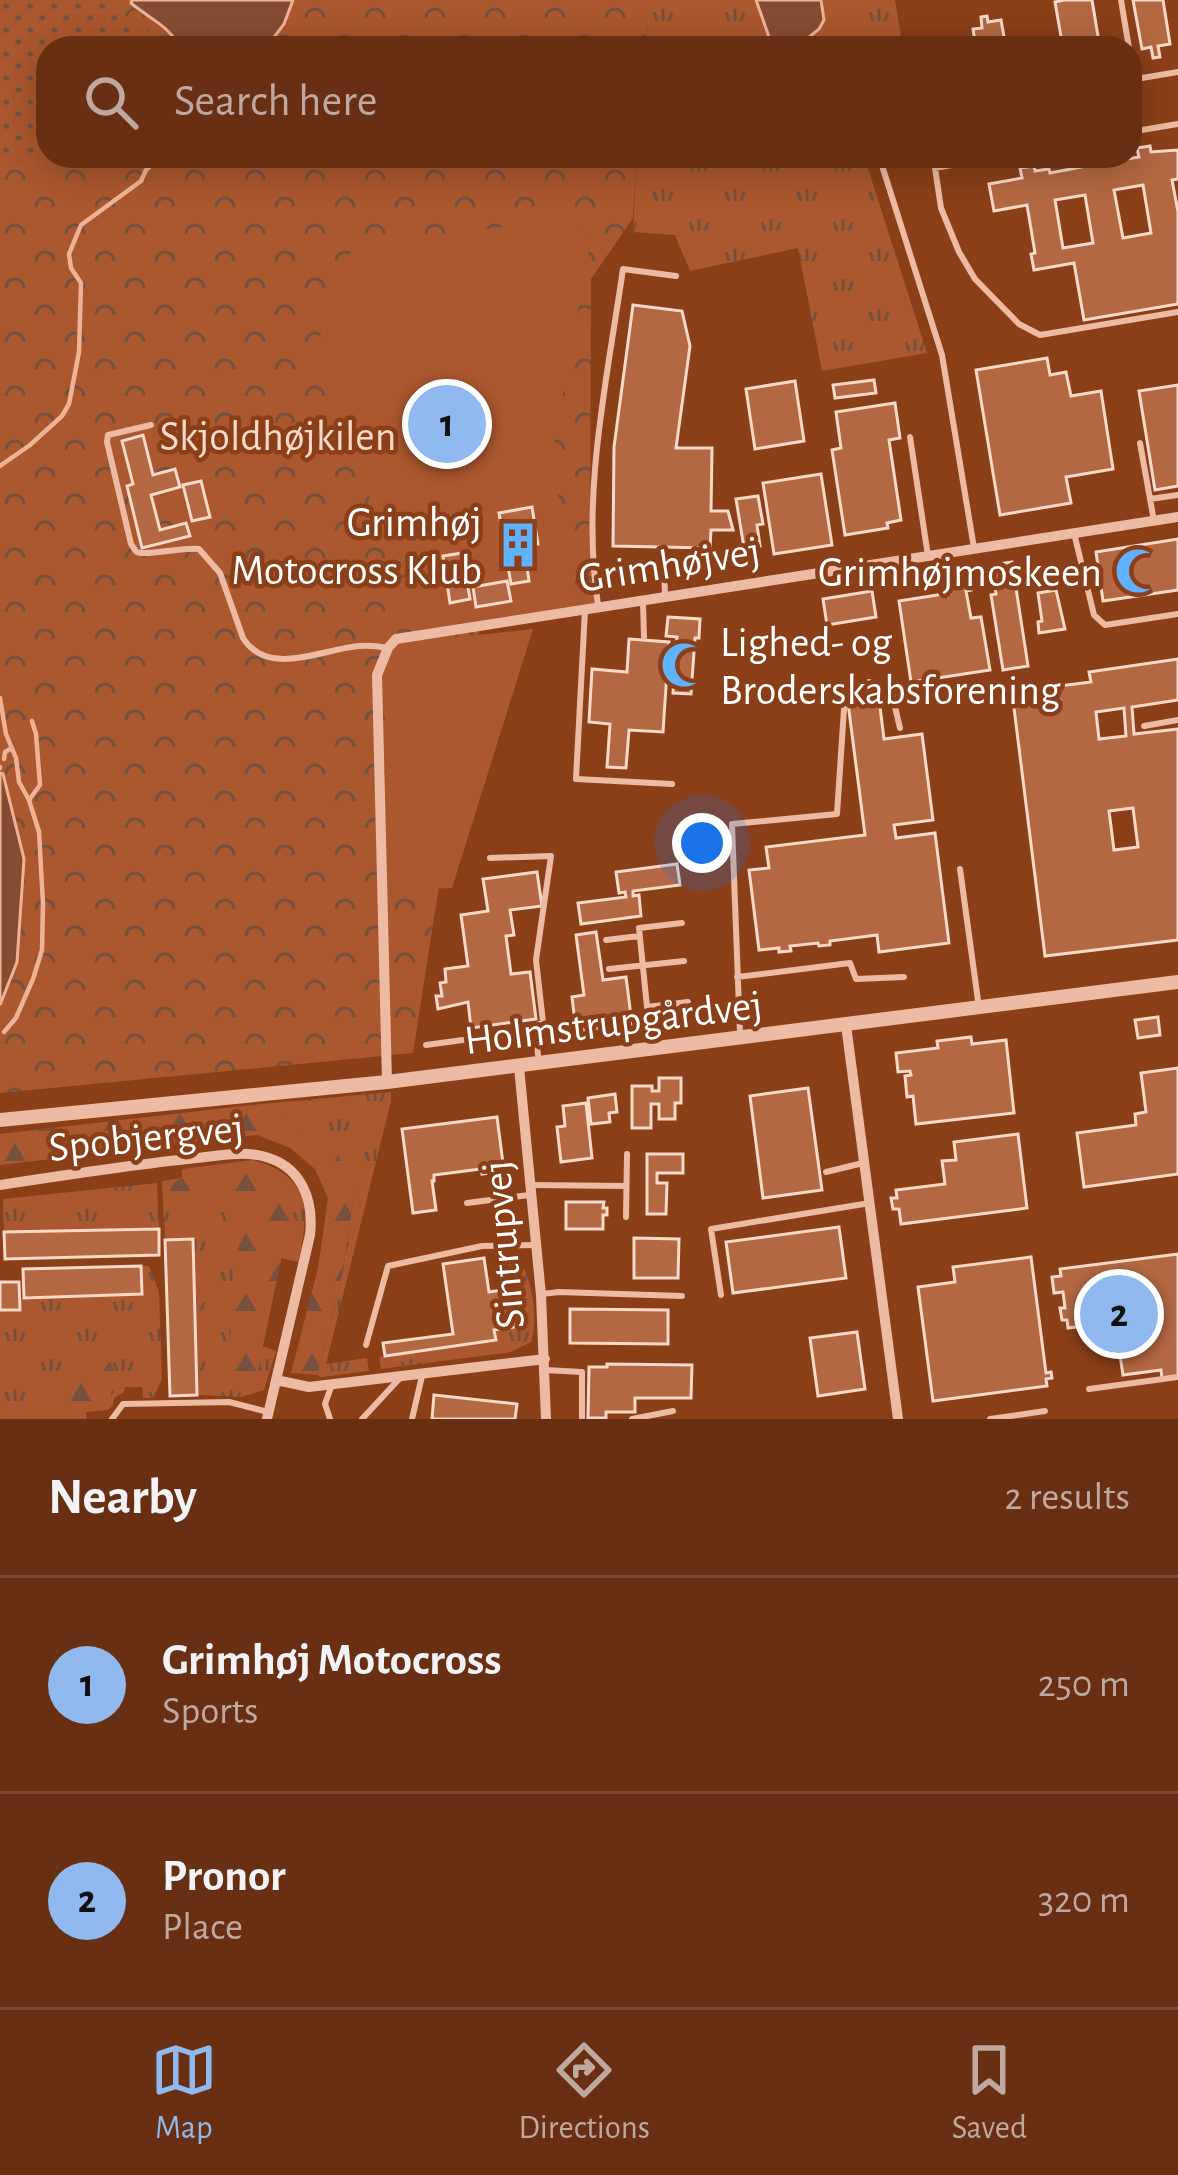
<!DOCTYPE html>
<meta charset="utf-8">
<style>
body{margin:0;font-family:"Alegreya Sans",sans-serif;background:#6d371c;color:#f1f3f6}
.you{position:absolute;left:702px;top:843px;width:42px;height:42px;margin:-30px;border:9px solid #fff;border-radius:50%;background:#1a73e8;box-shadow:0 0 0 18px #1a73e833}
.badge{display:grid;place-items:center;width:78px;height:78px;border-radius:50%;background:#90b9f0;color:#111;font-size:39px;font-weight:700}
.pin{position:absolute;translate:-50% -50%;border:6px solid #fff;box-shadow:0 3px 12px #0006}
.list{margin:0;padding:0;list-style:none}
h2{display:flex;justify-content:space-between;align-items:center;height:156px;margin:0;padding:0 48px;font-size:51px}
h2 small{font-size:39px;font-weight:400;color:#bda9a0}
.list li{display:grid;grid-template-columns:78px 1fr auto;gap:36px;align-items:center;box-sizing:border-box;height:216px;padding:0 48px;border-top:3px solid #7b4a33}
.list b{display:block;font-size:45px;white-space:nowrap}
.list p{margin:0;font-size:39px;white-space:nowrap;color:#bda9a0}
.list em{font-size:39px;font-style:normal;color:#bda9a0}
.icon{flex:none;width:66px;height:66px;fill:none;stroke:currentColor;stroke-width:2;stroke-linecap:round;stroke-linejoin:round}
.map{position:relative;flex:none;width:1178px;height:1419px;overflow:hidden}
.search{position:absolute;background:#682f13;box-shadow:0 6px 30px #0003;left:36px;right:36px;top:36px;height:132px;display:flex;align-items:center;gap:30px;box-sizing:border-box;padding:0 42px;border-radius:36px;color:#bda9a0;font-size:45px}
.sheet{height:588px;background:#682f13}
nav{display:flex;justify-content:space-around;align-items:center;box-sizing:border-box;height:168px;border-top:3px solid #7b4a33;background:#682f13;font-size:33px;color:#bda9a0}
nav a{display:grid;justify-items:center;gap:6px}
nav .on{color:#90b9f0}
.map>svg:first-child{display:block}
.grass{fill:url(#grass-tufts)}
.forest{fill:url(#forest-firs)}
.park{fill:url(#park-crowns)}
.garden{fill:url(#garden-dots)}
.pitch{fill:#ab572f}
.water{fill:#844d31;stroke:#f0b296;stroke-width:3}
.lines{fill:none;stroke-linecap:round;stroke-linejoin:round}
.stream{stroke:#f0b296;stroke-width:4.5}
.building{fill:#b36742;stroke:#fad9c9;stroke-width:3;fill-rule:evenodd}
.service{stroke:#edbba3;stroke-width:6}
.minor{stroke:#edbba3;stroke-width:10}
.tertiary{stroke:#edbba3;stroke-width:14}
.labels{text-anchor:middle;stroke-width:9;stroke-linejoin:round;paint-order:stroke}
.park-label{font-size:42px;fill:#fad9c9;stroke:#8a3f19}
.poi-label{font-size:42px;fill:#fff;stroke:#8a3f19;text-anchor:end}
.street-label{font-size:42px;fill:#fff;stroke:#8a3f19}
</style>
<div class="map">
<svg width="1178" height="1419" viewBox="0 0 1178 1419">
<defs>
<pattern id="grass-tufts" width="24" height="20" patternUnits="userSpaceOnUse" patternTransform="scale(3)"><rect width="24" height="20" fill="#ab572f"/><path d="M3 7l-1-3M5 7V3M7 7l1-3M15 17l-1-3M17 17v-4M19 17l1-3" fill="none" stroke="#77513f"/></pattern>
<pattern id="forest-firs" width="22" height="20" patternUnits="userSpaceOnUse" patternTransform="scale(3)"><rect width="22" height="20" fill="#ab572f"/><path d="M5 1l3.5 6h-7zM16 11l3.5 6h-7z" fill="#77513f"/></pattern>
<pattern id="park-crowns" width="20" height="18" patternUnits="userSpaceOnUse" patternTransform="scale(3)"><rect width="20" height="18" fill="#ab572f"/><path d="M2 6a3 3 0 1 1 6 0M12 15a3 3 0 1 1 6 0" fill="none" stroke="#77513f"/></pattern>
<pattern id="garden-dots" width="8" height="8" patternUnits="userSpaceOnUse" patternTransform="scale(3)"><rect width="8" height="8" fill="#ab572f"/><path d="M2 2h.1M6 6h.1" fill="none" stroke="#77513f" stroke-width="1.8" stroke-linecap="round"/></pattern>
</defs>
<rect width="100%" height="100%" fill="#8a3f19"/>
<path class="grass" d="M518 0H895L903 48H645L647 24 479 48Z
M637 156H864L927 353 822 371 798 248 690 271 675 235 633 232Z
M391 1092V1101L326 1364 367 1358 369 1371 321 1377 317 1375 343 1271 355 1185C325 1156 293 1111 251 1105Z
M252 1160C311 1175 310 1212 298 1262L281 1258 262 1346 276 1351 264 1390 241 1397 197 1395 193 1240H165L162 1181 182 1178V1169Z
M157 1183 159 1229 4 1232 3 1199Z
M516 1253C532 1277 539 1315 531 1342L511 1352 381 1369 379 1357 495 1340 494 1330 514 1326 508 1284V1254Z
M141 1266H149L159 1292 162 1379 153 1398H143L142 1387H125L124 1392 114 1398 111 1397 114 1389 58 1415 57 1419H0V1310L19 1309V1298L141 1294Z"/>
<path class="forest" d="M251 1105 267 1107 336 1151 355 1185 343 1271 317 1375 291 1373 318 1268 328 1198 315 1169 290 1148 257 1135 0 1165V1134Z
M255 1163 290 1183 295 1243 283 1251 253 1393 231 1390 228 1363 238 1247 227 1208 203 1197 174 1199 166 1187C194 1169 222 1166 255 1163Z
M82 1354H92L112 1364 115 1374 111 1396 114 1398 113 1405 108 1410 86 1412V1419H57C58 1391 55 1369 82 1354Z"/>
<path class="park" d="M0 0H648L645 48H48V156H637L633 218 591 279 590 540 598 609 480 624 413 1053 0 1093Z"/>
<path class="garden" d="M0 0H117L114 8 155 35 146 48H48V156L38 161 0 160Z"/>
<path class="pitch" d="M569 218 591 239 552 455 574 608 419 627C413 603 409 578 400 555 385 520 364 490 348 457 331 420 314 353 323 312 328 288 342 266 355 246Z
M533 629 452 888 391 890 384 690 421 641Z"/>
<path class="water" d="M132 0H293L284 24 266 48H181C166 23 151 20 131 3Z
M756 0H821L824 20 819 29 796 48H773Z
M0 773 3 774 24 859 17 962 0 1005Z"/>
<g class="lines">
<path class="stream" d="M0 466 30 445 62 416 69 404 79 352 81 283 71 268 69 254 81 225 141 181 146 170 161 156
M0 698 6 734 16 758 19 782 29 800 39 832 43 904 42 950 33 979 16 1018 4 1032
M4 759 5 752 10 749
M0 768V767
M29 800 40 785 36 734 32 721"/>
</g>
<path class="building" d="M1064 0H1092L1100 48H1063L1055 2Z
M1133 0H1163L1170 44 1158 46 1160 57 1153 58 1151 47 1142 49Z
M987 16 988 22 1001 20 1006 48H976L973 29 982 28 981 17Z
M1150 146 1151 152 1178 150V179L1172 180 1178 212V304L1084 320 1074 263 1034 270 1031 254 1035 253 1027 205 994 211 989 184 1022 178 1020 168 1034 166 1035 171 1049 169 1050 173 1081 167 1079 157 1092 156 1093 162 1108 159V162L1139 157 1137 148ZM1143 185 1151 233 1123 238 1114 190ZM1085 195 1093 243 1063 248 1055 200Z
M633 305 682 311 690 346 676 448H712L711 511H728L733 530H711L710 548 613 546 614 447Z
M1047 358 1050 375 1066 372 1071 396 1101 391 1113 469 1066 477 1071 503 1000 515 976 370Z
M874 380 876 393 835 398 833 385Z
M795 381 804 441 755 449 746 389Z
M1178 385V486L1155 490 1139 391Z
M895 403 900 438 889 440 901 520 887 523 888 528 845 535 832 450 841 448 836 412Z
M143 435 153 475 175 469 180 487 151 495 160 530 186 523 190 536 142 548 127 486 133 484 122 441Z
M821 474 832 545 774 554 763 483Z
M201 481 210 517 192 521 183 485Z
M758 496 763 524 757 525 760 546 754 547 755 558 746 560 736 499Z
M532 507 538 544 524 546 529 581 511 584 499 513Z
M470 515 472 526 440 532 438 520Z
M1178 539V590L1103 601 1096 552Z
M462 553 470 599 450 603 443 556Z
M1012 562 1028 666 1003 670 991 595 996 594 992 565Z
M967 566 968 572H972L974 581 969 582 971 590 966 591 971 618 981 617 990 670 911 682 899 601 950 593 948 585 944 586 942 576H947L946 569Z
M507 581 511 601 476 607 473 587Z
M1056 590 1065 629 1039 633 1038 622 1042 621 1038 593Z
M872 591 876 617 827 625 823 599Z
M668 617 700 619 699 638H695L691 694 673 693 677 637 666 636Z
M629 639 669 642 663 732 629 730 626 768 607 767 610 724 589 722 592 669 627 672Z
M1178 659V700L1132 707 1134 734 1178 729V940L1045 956 1012 692 1091 682 1089 672ZM1124 708 1126 736 1099 739 1096 712ZM1133 808 1138 847 1114 850 1109 811Z
M879 699 884 739 922 734 933 820 894 825 896 838 935 833 949 943 879 952 877 935 830 941V945L819 946 818 943 790 946 791 951 779 952V948L759 950 749 870 769 868 766 847 865 835 848 703Z
M677 864 680 885 633 891V896L639 895 641 916 581 924 578 903 626 897 625 892 619 893 616 872Z
M537 872 542 906 510 910 514 935 506 936 511 974 530 972 536 1019 471 1028 468 1002 438 1009 436 996H442L440 983 446 982 445 969 468 966 461 915 488 911 483 879Z
M596 932 603 980 626 977 632 1024 576 1031 572 997 584 995 576 935Z
M1158 1017 1160 1035 1138 1038 1135 1020Z
M971 1037 972 1044 1006 1040 1014 1113 916 1124 913 1096 907 1097 905 1076 911 1075 910 1071 898 1072 896 1053 938 1048 937 1041Z
M1178 1068V1174L1084 1187 1077 1133 1136 1125 1135 1114 1146 1112 1141 1073Z
M659 1078H681V1103H675V1119H659V1104H651V1128H632V1086H652V1091H659Z
M808 1088 822 1190 763 1198 750 1096Z
M615 1094 617 1112 609 1113 610 1122 591 1124 588 1098Z
M586 1103 592 1158 561 1162 557 1127 565 1126 563 1106Z
M497 1117 504 1171 482 1174 481 1169 434 1175V1181H432L436 1210 413 1213 402 1129Z
M1018 1134 1027 1208 901 1224 899 1209H893L891 1198H897L896 1190 945 1184 942 1161 956 1160 954 1142Z
M647 1154H683V1173H657V1183H667L666 1214H647Z
M566 1202H604L603 1208H607V1215H603V1229H566Z
M839 1227 846 1278 733 1293 726 1242Z
M159 1229V1255L5 1259 4 1232Z
M634 1238 679 1239 678 1278H634Z
M193 1239 197 1395 170 1396 165 1240Z
M1178 1254V1377L1162 1379 1161 1370 1123 1375 1118 1342 1137 1339 1134 1320 1068 1328 1067 1320H1062L1060 1308H1065L1063 1292 1054 1293 1052 1277 1061 1276 1060 1269Z
M1031 1257 1046 1373 1051 1372 1052 1378 1046 1379 1047 1386 933 1401 918 1287 955 1282 953 1267Z
M484 1258 489 1292 509 1289 514 1327 494 1330 496 1340 385 1356 383 1343 453 1334 443 1264Z
M141 1266 142 1294 24 1298 23 1269Z
M0 1282H19L20 1310H0Z
M570 1309 668 1310V1344L570 1343Z
M857 1332 865 1389 818 1396 810 1338Z
M607 1364 692 1365 691 1398H635V1412H606V1418H588L589 1367H607Z
M434 1395 517 1404 515 1419H432Z"/>
<g class="lines">
<path class="service" d="M1121 0 1129 48
M1130 52 1135 79
M1130 80 1178 72
M1130 132 1178 124
M879 156 942 355 974 548
M1002 156 935 168 941 208 959 252 975 279 1019 324 1040 335 1178 312
M151 425 108 435 107 442 131 544C133 546 134 550 137 552 145 556 184 547 199 549L220 573 243 638C268 678 322 649 359 646 369 645 378 646 388 648
M910 437 928 556
M1140 443 1154 521
M1150 499 1178 495
M1074 533 1094 615 1105 625 1178 614
M664 568 665 595
M635 572 733 558
M643 602 644 637
M598 605C581 494 607 380 623 269L676 276
M585 610 576 779 672 784
M1144 726 1178 720
M490 858 551 856 536 960 543 1022 535 1026 538 1055
M960 869 979 1008
M606 940 639 936
M609 969 684 961
M737 977 850 963 856 979 904 977
M647 1007 688 1002
M740 1034 732 824 837 814 845 694 869 682 891 690 900 728
M426 1045 536 1030
M658 1045 647 1007 639 928 682 923
M826 1172 863 1163
M531 1185 626 1186
M467 1203 529 1195
M626 1217 627 1154
M542 1294 559 1292 682 1296
M721 1295 711 1229 870 1203
M366 1345 388 1266 482 1246 536 1245
M545 1370 582 1372V1419
M1089 1389 1178 1377
M112 1419 123 1404 229 1402 268 1412
M330 1419 325 1404 331 1387
M362 1419 400 1378
M412 1419 422 1376
M632 1419 673 1411
M990 1419 1045 1411"/>
<path class="minor" d="M846 1025 898 1419
M519 1067 541 1295 546 1419
M387 1082 377 675 388 648 396 639 1178 517
M0 1185C65 1175 130 1165 196 1158 217 1156 241 1151 262 1156 301 1165 314 1199 310 1235L267 1419
M276 1380 309 1387 545 1359"/>
<path class="tertiary" d="M0 1120 387 1082 1178 982"/>
</g>
<defs>
<g id="building-bare" transform="scale(3.6)"><path d="M-4-6H4V6H1V3H-1V6H-4ZM-2.5-4.3h1.7v1.8h-1.7ZM.8-4.3h1.7v1.8H.8ZM-2.5-1h1.7V.8h-1.7ZM.8-1h1.7V.8H.8Z" fill="#60b2ff" stroke="#8a3f19" stroke-width="2.5" paint-order="stroke"/></g>
<g id="mosque-bare" transform="scale(3.6)"><path d="M3.5-4.9A6 6 0 1 0 3.5 4.9A5 5 0 1 1 3.5-4.9Z" fill="#60b2ff" stroke="#8a3f19" stroke-width="2.5" paint-order="stroke"/></g>
</defs>
<g fill-rule="evenodd">
<use href="#building-bare" x="518" y="545"/>
<use href="#mosque-bare" x="1138" y="571"/>
<use href="#mosque-bare" x="684" y="665"/>
</g>
<g class="labels">
<g class="park-label">
<text x="278" y="450">Skjoldhøjkilen</text>
</g>
<g class="poi-label">
<text x="482" y="536">Grimhøj<tspan x="482" dy="48">Motocross Klub</tspan></text>
<text x="1102" y="586">Grimhøjmoskeen</text>
<text x="720" y="656" text-anchor="start">Lighed- og<tspan x="720" dy="48">Broderskabsforening</tspan></text>
</g>
<g class="street-label">
<text transform="translate(669 563) rotate(-9)" y="15">Grimhøjvej</text>
<text transform="translate(613 1021) rotate(-7)" y="15">Holmstrupgårdvej</text>
<text transform="translate(146 1136) rotate(-6)" y="15">Spobjergvej</text>
<text transform="translate(502 1245) rotate(-95)" y="15">Sintrupvej</text>
</g>
</g>
</svg>
<div class="you"></div>
<div class="pin badge" style="left:447px;top:424px">1</div>
<div class="pin badge" style="left:1119px;top:1314px">2</div>
<div class="search"><svg class="icon" aria-label="search" viewBox="0 0 24 24"><circle cx="10" cy="10" r="6"/><path d="M15 15l6 6"/></svg>Search here</div>
</div>
<section class="sheet">
<h2>Nearby<small>2 results</small></h2>
<ul class="list">
<li><span class="badge">1</span><div><b>Grimhøj Motocross</b><p>Sports</p></div><em>250 m</em></li>
<li><span class="badge">2</span><div><b>Pronor</b><p>Place</p></div><em>320 m</em></li>
</ul>
</section>
<nav>
<a class="on"><svg class="icon" aria-label="map" viewBox="0 0 24 24"><path d="M3 6l6-2 6 2 6-2v14l-6 2-6-2-6 2zM9 4v14M15 6v14"/></svg>Map</a>
<a><svg class="icon" aria-label="directions" viewBox="0 0 24 24"><path d="M12 3l9 9-9 9-9-9zM9 14v-3h6M13 9l2 2-2 2"/></svg>Directions</a>
<a><svg class="icon" aria-label="saved" viewBox="0 0 24 24"><path d="M7 4h10v16l-5-4-5 4z"/></svg>Saved</a>
</nav>
